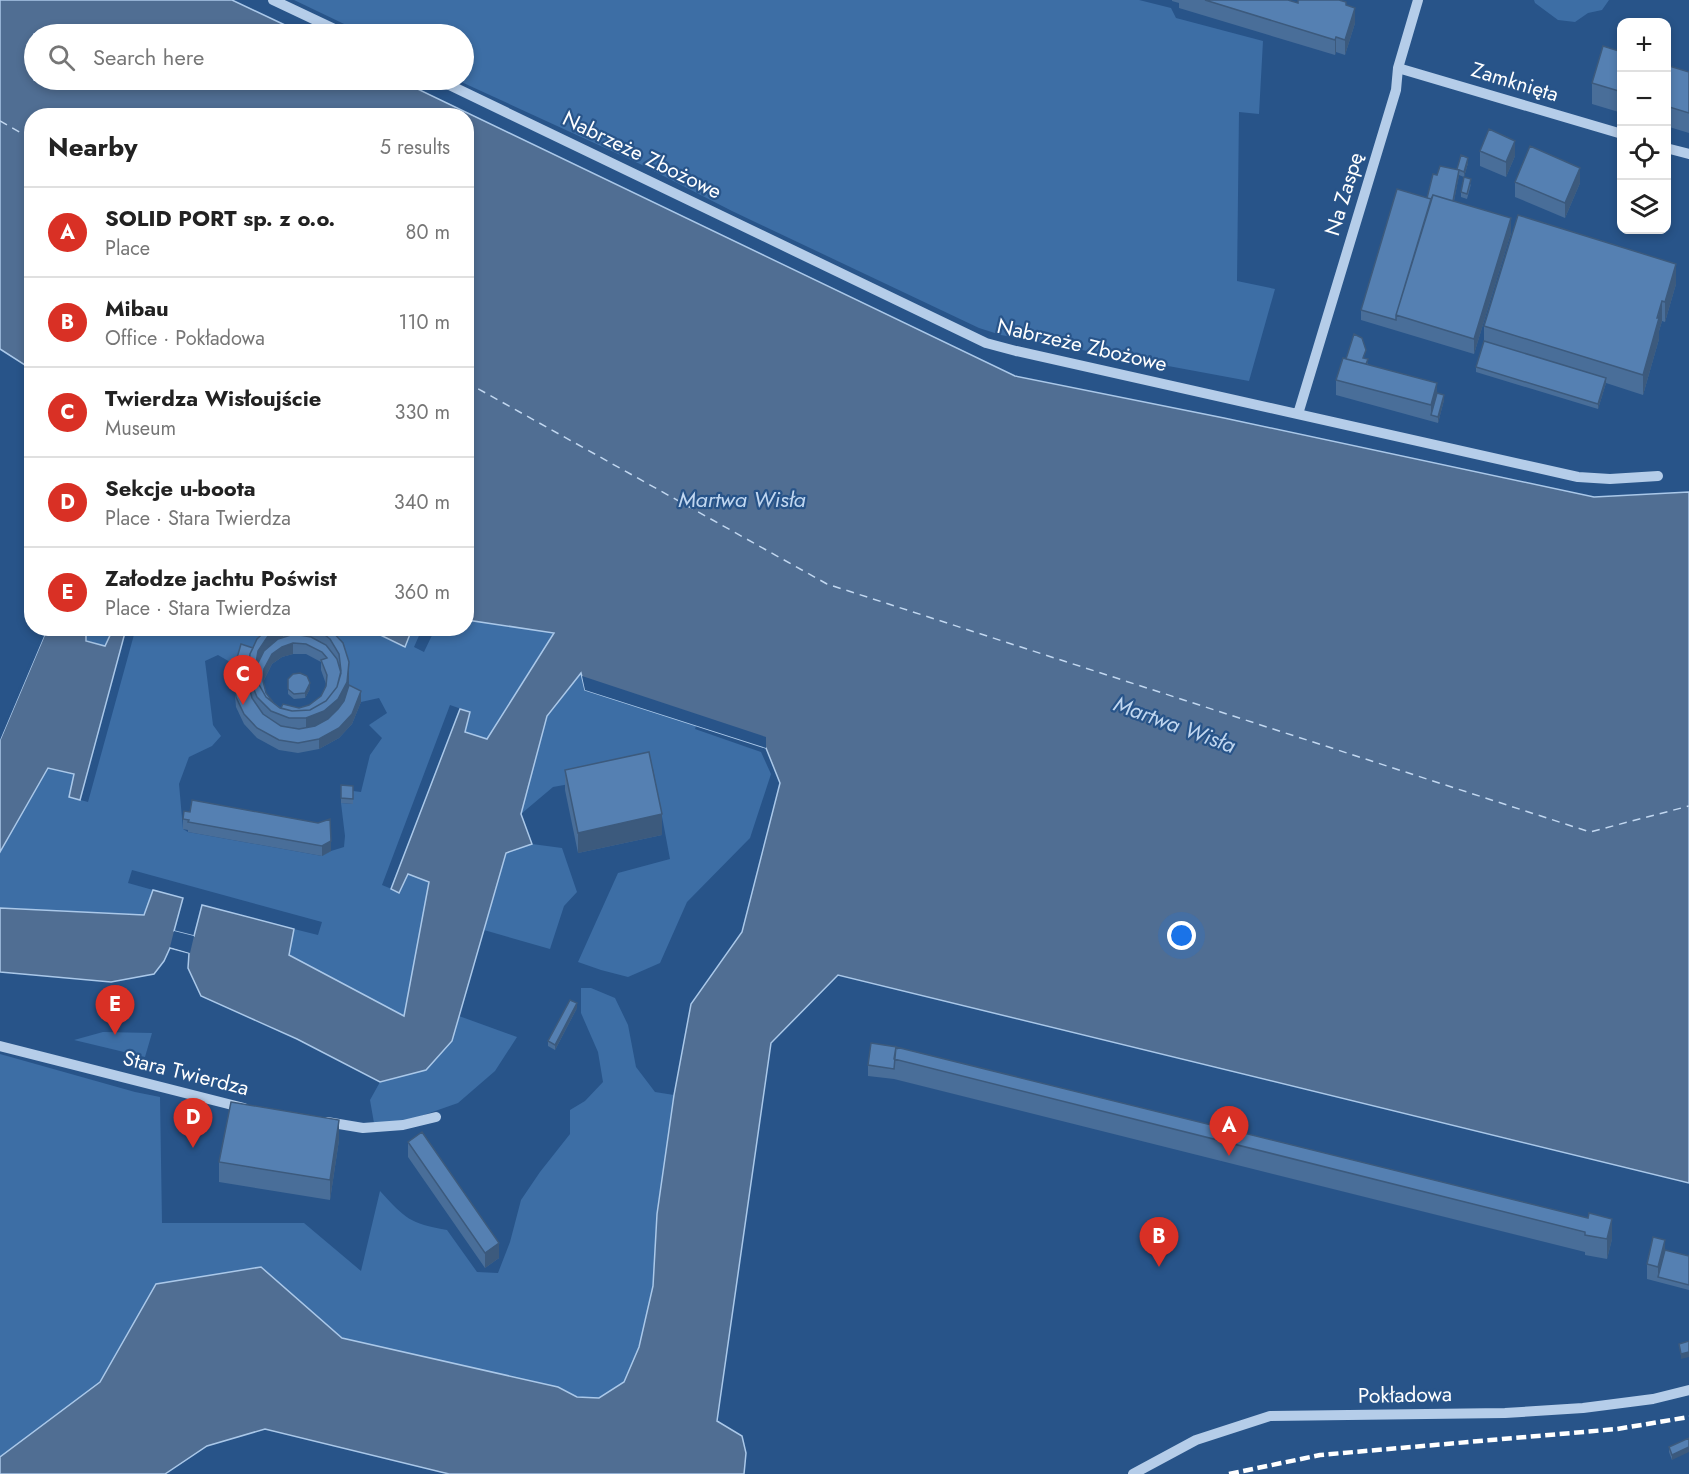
<!DOCTYPE html>
<meta charset="utf-8">
<style>
body{margin:0;font-family:Jost,sans-serif;background:#f2f2f2;color:#222}
.controls{position:absolute;right:18px;top:18px;display:grid;overflow:hidden;border-radius:12px;box-shadow:0 3px 9px #0003}
.controls button{width:54px;height:54px;display:grid;place-items:center;padding:0;border:0;border-bottom:2px solid #e0e0e0;background:#fff;color:#222;font:30px sans-serif}
.you{position:absolute;left:1182px;top:936px;width:21px;height:21px;margin:-15px;border:4px solid #fff;border-radius:50%;background:#1a73e8;box-shadow:0 0 0 9px #1a73e833}
.badge{display:grid;place-items:center;width:39px;height:39px;border-radius:50%;background:#d93025;color:#fff;font-size:20px;font-weight:700}
.pin{position:absolute;translate:-50% -50px;filter:drop-shadow(0 2px 3px #0008)}
.pin::after{content:'';position:absolute;top:32px;width:21px;height:18px;background:inherit;clip-path:polygon(0 0,100% 0,50% 100%)}
.list{margin:0;padding:0;list-style:none}
h2{display:flex;justify-content:space-between;align-items:center;height:78px;margin:0;padding:0 24px;font-size:26px}
h2 small{font-size:20px;font-weight:400;color:#767676}
.list li{display:grid;grid-template-columns:39px 1fr auto;gap:18px;align-items:center;box-sizing:border-box;height:90px;padding:0 24px;border-top:2px solid #e0e0e0}
.list b{display:block;font-size:22px;white-space:nowrap}
.list p{margin:0;font-size:20px;white-space:nowrap;color:#767676}
.list em{font-size:20px;font-style:normal;color:#767676}
.icon{flex:none;width:33px;height:33px;fill:none;stroke:currentColor;stroke-width:2;stroke-linecap:round;stroke-linejoin:round}
.map{position:relative;flex:none;width:1689px;height:1474px;overflow:hidden}
.search{position:absolute;background:#fff;box-shadow:0 3px 9px #0003;left:24px;top:24px;width:450px;height:66px;display:flex;align-items:center;gap:15px;box-sizing:border-box;padding:0 21px;border-radius:33px;color:#767676;font-size:22px}
.panel{position:absolute;background:#fff;box-shadow:0 3px 9px #0003;left:24px;top:108px;width:450px;height:528px;border-radius:24px}
.map>svg:first-child{display:block}
.green{fill:#3d6ea5;fill-rule:evenodd}
.water{fill:#506e93;stroke:#aac8e9;stroke-width:1.5}
.pier{fill:#285489}
.lines{fill:none;stroke-linecap:round;stroke-linejoin:round}
.ferry{stroke:#c1d7f0;stroke-width:1.5;stroke-dasharray:8 6;stroke-linecap:butt}
.minor{stroke:#b5cde9;stroke-width:10}
.rail{stroke:#fff;stroke-width:4.5;stroke-dasharray:10 4.5;stroke-linecap:butt}
.wall{fill:#496e99;fill-rule:evenodd}
.shaded-wall{fill:#3c5a7d}
.building{fill:#5580b2;stroke:#3c5a7d;stroke-width:1.5}
.labels{text-anchor:middle;stroke-width:4.5;stroke-linejoin:round;paint-order:stroke}
.street-label{font-size:21px;fill:#fff;stroke:#285489}
.water-label{font-size:22px;font-style:italic;fill:#c1d7f0;stroke:#285489}
</style>
<div class="map">
<svg width="1689" height="1474" viewBox="0 0 1689 1474">
<rect width="100%" height="100%" fill="#285489"/>
<path class="green" d="M294 0H1139L1171 8 1176 18 1263 41 1259 114 1239 112 1237 281 1275 289 1249 381 1001 335 979 328 732 211 640 164 457 80H464V34H365Z
M1534 0H1609L1602 10 1588 13 1575 22 1558 20 1535 3Z
M467 620 554 632 487 739 465 732 470 712 450 705 382 885 399 892 408 874 429 882 404 1017 289 955 294 929 318 935 322 922 132 870 128 883 153 890 145 915 0 908V852L48 768 74 774 69 797 88 802 135 631 126 629H368L405 647 412 629H422L414 647 424 652 435 629 466 628ZM312 640 348 677 349 687 361 702 379 698 387 713 369 725 382 738 370 755 361 792 353 791V804L341 803 345 836 344 847 331 851 322 856 188 832 183 829 179 784 189 757 212 746 221 736 213 725 205 661 218 655 237 666Z
M86 629H113L105 646 86 641Z
M581 673 696 726 695 729 761 752 771 774 750 838 687 902 660 963 628 977 601 970 578 962 618 873 670 859 653 769 553 787 521 814 547 716Z
M532 844 562 848 577 892 564 906 550 949 484 930 506 853Z
M581 988H591L615 998 628 1025 636 1067 655 1092 674 1095 657 1214 653 1286 675 1325 642 1403 458 1391 0 1474V1054L135 1092 160 1097 162 1223H304L361 1271 380 1191C406 1219 409 1223 447 1230L477 1272 498 1273 510 1242 521 1200 540 1172 570 1134V1110L585 1101 603 1082 598 1052 581 1013Z
M459 1016 517 1037 495 1071 458 1103 401 1123H374L370 1100 380 1082 426 1070 452 1041Z
M103 1032 152 1033 145 1057 74 1040Z"/>
<path class="water" d="M0 0H232L304 34H34V80H399L1015 376 1224 418 1594 497 1689 492V1183L838 975 771 1043 717 1421 742 1436 746 1453 744 1474H449L265 1429 207 1446 165 1474H0V1457L100 1382 156 1284 261 1267 342 1338 558 1387 577 1397 599 1398 624 1382 639 1347 653 1286 657 1214 674 1095 691 1004 742 932 780 783 766 748 585 690 581 673 547 716 521 814 532 844 506 853 452 1041 426 1070 380 1082 297 1039 201 996 188 968 189 953 170 948 164 961 154 974 111 982 0 972V908L144 915 153 890 183 898 174 931 194 936 202 905 294 929 289 955 404 1016 429 882 408 874 399 893 391 889 460 709 470 712 465 732 487 739 554 633 467 620 466 116H32L31 369 0 349Z
M47 629H86V641L105 646 113 629H126L80 800 69 797 74 774 48 768 0 852V740Z
M368 629H412L405 647Z"/>
<path class="pier" d="M44 628 47 629 0 740V733Z
M582 676 766 737V748L585 690Z
M174 931 194 936 190 953 170 947Z"/>
<g class="lines">
<path class="ferry" d="M0 121 32 139
M466 382 827 584 1590 832 1689 806"/>
<path class="minor" d="M273 0 345 34
M1398 68 1622 134
M439 80 986 343 1016 351 1578 477 1610 479 1658 476
M1666 148 1689 154
M1298 414 1396 90 1398 68 1418 0
M0 1046 244 1108
M327 1122 363 1128 403 1125 436 1117
M1133 1474 1196 1440 1270 1416 1505 1413 1583 1408 1653 1399 1689 1390"/>
<path class="rail" d="M1229 1474 1320 1455 1617 1429 1689 1417"/>
</g>
<path class="wall" d="M1172 0H1288L1298 3 1346 6 1355 23 1345 55 1336 52 1335 55 1179 8V3L1172 1Z
M1622 52V113L1592 104V83Z
M1666 65 1689 72V133L1666 126Z
M1480 151 1515 156 1506 177 1480 166Z
M1468 163 1464 177 1459 175 1454 201 1511 233 1474 354 1361 320V310L1427 198 1437 175 1457 170Z
M1515 182 1580 183 1565 218 1515 197Z
M1471 184 1467 199 1461 197V192Z
M1676 284 1665 322 1662 321 1659 331V339L1643 395 1606 383 1598 409 1476 372V367L1484 341V326Z
M1366 358 1368 365 1437 393 1444 400 1438 423 1336 395V380L1346 359Z
M32 464V511H28Z
M269 628 330 629 343 643 348 686 361 702 352 724 339 738 319 749 298 753 279 750 257 738 244 724 236 707 233 672ZM293 654H306L321 662V670L326 684V686L321 696 309 705 299 708H281L273 702 266 693 264 684V680L272 664 282 657Z
M288 679 310 689 305 698 294 699 288 694Z
M565 770 662 835 578 853 565 790Z
M341 785 353 786V804L341 803Z
M190 812 318 823 331 851 322 856 188 832V830L183 829V819Z
M577 1008 555 1050 548 1046V1041Z
M897 1048 1612 1239 1607 1259 1585 1255V1252L894 1079 868 1076V1065Z
M339 1140 330 1200 219 1182V1162Z
M408 1142 499 1258 485 1268 408 1157Z
M1665 1250 1689 1256V1290L1647 1279V1264Z
M1689 1438 1672 1460 1669 1452V1447Z"/>
<path class="shaded-wall" d="M1355 8V23L1345 55V40Z
M1336 37V52L1335 55V40Z
M1515 141V156L1506 177V162Z
M1468 158V163L1464 177V172Z
M1580 168V183L1565 218V203Z
M1459 170V175L1452 210V205Z
M1511 218V233L1474 354V339Z
M1676 264V284L1665 322V302Z
M1662 301V321L1659 331V339L1643 395V375Z
M1606 378V383L1598 409V404Z
M1437 383V398L1431 415V405Z
M1444 395V400L1438 423V417Z
M281 628H283V646L293 643V654L282 657 272 664 264 680 263 691V681L258 671 248 674 258 651 268 636Z
M349 662V682L347 702 306 738V718Z
M310 683V689L305 698V693Z
M361 691V702L352 724 339 738 319 749V739Z
M662 814V835L578 853V833Z
M331 841V851L322 856V846Z
M577 1003V1008L555 1050V1045Z
M339 1120V1140L330 1200V1180Z
M1612 1219V1239L1607 1259V1239Z
M1665 1240V1255L1658 1277V1267Z
M499 1243V1258L485 1268V1253Z
M1689 1352V1357L1681 1359V1354Z
M1689 1447V1452L1672 1460V1455Z"/>
<path class="building" d="M1205 0H1288L1298 3V0H1339L1346 2V5L1355 8 1345 40 1336 37 1335 40Z
M1603 46 1622 52V92L1592 83Z
M1666 65 1689 72V113L1666 106Z
M1489 129 1515 141 1506 162 1480 151Z
M1530 146 1580 168 1565 203 1515 182Z
M1461 155 1468 158 1464 172 1457 169Z
M1440 166 1459 170 1453 201 1433 195 1431 199 1427 198 1433 174 1437 175Z
M1464 177 1471 179 1467 194 1461 192Z
M1397 189 1431 199 1396 315V320L1361 310Z
M1433 195 1511 218 1474 339 1396 315Z
M1518 215 1676 264 1665 302 1662 301 1657 318H1659L1643 375 1484 326Z
M1354 334 1362 338 1366 350 1363 358 1368 359 1366 364 1346 359Z
M1484 341 1606 378 1598 404 1476 367Z
M1343 358 1437 383 1431 405 1336 380Z
M1437 393 1444 395 1438 417 1431 415Z
M31 464H32V501H28Z
M269 628H281L268 636 258 651 255 669 257 681 266 697 280 708 292 711 310 710 326 701 337 687 341 671 339 654 330 639 316 628 330 629 343 643 349 662 347 682 338 699 324 711 306 718H289L271 711 257 697 248 675 250 654 257 639Z
M294 634 311 637 326 645 337 659 341 673 337 687 326 701 310 710 292 711 281 708 283 704 299 708 309 705 321 696 326 686 327 675 321 660 327 658 322 652 306 644 293 643 282 647 272 654 264 669 263 681 266 693 273 702 266 697 257 681 256 667 264 651 278 639Z
M241 644 253 648 250 654 248 674V683L252 698 263 714 281 726 299 729 315 726 328 719 338 709 344 701 349 685 361 691 352 714 339 728 319 739 298 743 279 740 257 728 244 714 236 697 233 672Z
M300 673 307 676 310 683 305 693 294 694 288 689V679L293 674Z
M649 752 662 814 578 833 565 770Z
M341 785 353 786V799L341 798Z
M192 800 318 823 330 819 331 841 322 846 188 822 189 820 183 819 184 811 190 812Z
M570 1000 577 1003 555 1045 548 1041Z
M871 1043 897 1047V1048L896 1047 894 1069 868 1065Z
M896 1047 1588 1218 1589 1213 1612 1219 1607 1239 1585 1235V1232L894 1059Z
M231 1102 339 1120 330 1180 219 1162Z
M422 1132 499 1243 485 1253 408 1142Z
M1653 1237 1665 1240 1658 1267 1647 1264Z
M1665 1250 1689 1256V1285L1658 1277Z
M1689 1341V1352L1681 1354 1679 1344Z
M1689 1438V1447L1672 1455 1669 1447Z"/>
<g class="labels">
<g class="street-label">
<text transform="translate(1515 82) rotate(17)" y="7">Zamknięta</text>
<text transform="translate(642 155) rotate(26)" y="7">Nabrzeże Zbożowe</text>
<text transform="translate(1344 194) rotate(-73)" y="7">Na Zaspę</text>
<text transform="translate(1082 345) rotate(13)" y="7">Nabrzeże Zbożowe</text>
<text transform="translate(186 1073) rotate(14)" y="7">Stara Twierdza</text>
<text transform="translate(1405 1395) rotate(-1)" y="7">Pokładowa</text>
</g>
<g class="water-label">
<text x="742" y="507">Martwa Wisła</text>
<text transform="translate(1175 724) rotate(20)" y="8">Martwa Wisła</text>
</g>
</g>
</svg>
<div class="controls">
<button>+</button>
<button>−</button>
<button><svg class="icon" aria-label="locate" viewBox="0 0 24 24"><circle cx="12" cy="12" r="6"/><path d="M12 2v4M12 18v4M2 12h4M18 12h4"/></svg></button>
<button><svg class="icon" aria-label="layers" viewBox="0 0 24 24"><path d="M12 4l9 5-9 5-9-5zM3 14l9 5 9-5"/></svg></button>
</div>
<div class="you"></div>
<div class="pin badge" style="left:1229px;top:1156px">A</div>
<div class="pin badge" style="left:1159px;top:1267px">B</div>
<div class="pin badge" style="left:243px;top:705px">C</div>
<div class="pin badge" style="left:193px;top:1148px">D</div>
<div class="pin badge" style="left:115px;top:1035px">E</div>
<div class="search"><svg class="icon" aria-label="search" viewBox="0 0 24 24"><circle cx="10" cy="10" r="6"/><path d="M15 15l6 6"/></svg>Search here</div>
<section class="panel">
<h2>Nearby<small>5 results</small></h2>
<ul class="list">
<li><span class="badge">A</span><div><b>SOLID PORT sp. z o.o.</b><p>Place</p></div><em>80 m</em></li>
<li><span class="badge">B</span><div><b>Mibau</b><p>Office · Pokładowa</p></div><em>110 m</em></li>
<li><span class="badge">C</span><div><b>Twierdza Wisłoujście</b><p>Museum</p></div><em>330 m</em></li>
<li><span class="badge">D</span><div><b>Sekcje u-boota</b><p>Place · Stara Twierdza</p></div><em>340 m</em></li>
<li><span class="badge">E</span><div><b>Załodze jachtu Poświst</b><p>Place · Stara Twierdza</p></div><em>360 m</em></li>
</ul>
</section>
</div>
